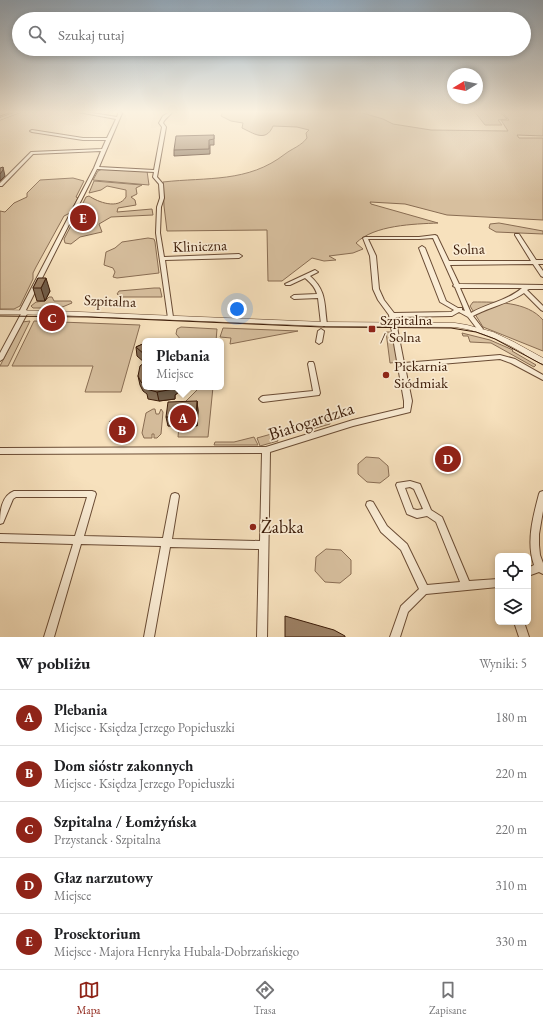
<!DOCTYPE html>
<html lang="pl">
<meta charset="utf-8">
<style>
body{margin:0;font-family:"EB Garamond",serif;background:#f6f6f6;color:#202124}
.controls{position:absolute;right:12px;bottom:12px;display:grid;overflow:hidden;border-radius:6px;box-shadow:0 2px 6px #0003}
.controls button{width:36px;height:36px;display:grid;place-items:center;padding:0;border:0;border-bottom:1px solid #e0e0e0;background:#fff;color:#202124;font:20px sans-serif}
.compass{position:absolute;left:447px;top:68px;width:36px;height:36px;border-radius:50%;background:#fff;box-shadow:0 2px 6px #0003;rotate:260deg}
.you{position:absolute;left:237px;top:309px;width:14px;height:14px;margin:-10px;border:3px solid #fff;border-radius:50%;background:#1a73e8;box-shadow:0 0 0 6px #1a73e833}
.badge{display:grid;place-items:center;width:26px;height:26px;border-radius:50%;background:#8f2418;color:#fff;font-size:13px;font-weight:700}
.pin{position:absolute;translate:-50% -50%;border:2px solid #fff;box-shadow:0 1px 4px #0006}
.popup{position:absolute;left:142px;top:338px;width:82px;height:52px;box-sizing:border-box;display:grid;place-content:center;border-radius:6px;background:#fff;filter:drop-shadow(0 1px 3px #0005);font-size:13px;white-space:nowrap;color:#757577}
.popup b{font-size:15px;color:#202124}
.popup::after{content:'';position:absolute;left:50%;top:100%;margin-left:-8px;border:8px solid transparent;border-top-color:#fff}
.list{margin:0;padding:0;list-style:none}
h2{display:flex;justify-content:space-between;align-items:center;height:52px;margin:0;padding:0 16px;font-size:17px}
h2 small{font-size:13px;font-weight:400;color:#757577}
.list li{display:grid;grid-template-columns:26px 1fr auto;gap:12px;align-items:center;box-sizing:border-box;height:56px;padding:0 16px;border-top:1px solid #e0e0e0}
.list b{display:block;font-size:15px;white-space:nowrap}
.list p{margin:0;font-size:13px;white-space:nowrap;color:#757577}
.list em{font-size:13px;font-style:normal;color:#757577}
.icon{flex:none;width:22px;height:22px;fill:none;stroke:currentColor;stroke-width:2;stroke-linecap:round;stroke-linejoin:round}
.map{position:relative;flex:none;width:543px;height:637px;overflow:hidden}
.search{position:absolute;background:#fff;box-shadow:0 2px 6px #0003;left:12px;right:12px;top:12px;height:44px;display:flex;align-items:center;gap:10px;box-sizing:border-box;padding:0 14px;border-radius:22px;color:#757577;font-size:15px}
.sheet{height:332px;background:#fff}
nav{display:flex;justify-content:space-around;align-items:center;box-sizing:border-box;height:56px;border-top:1px solid #e0e0e0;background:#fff;font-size:11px;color:#757577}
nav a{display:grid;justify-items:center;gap:2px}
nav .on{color:#8f2418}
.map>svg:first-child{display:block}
.green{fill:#d7bf9e;stroke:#896d53}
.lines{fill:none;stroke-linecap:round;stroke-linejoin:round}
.minor-casing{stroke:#6a4c35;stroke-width:2}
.tertiary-casing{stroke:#6a4c35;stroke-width:1}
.minor{fill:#faecd4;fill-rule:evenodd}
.tertiary{fill:#faecd4;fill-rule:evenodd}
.tram{stroke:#3b1b08;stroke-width:1}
.wall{fill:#877058;stroke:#3b1b08}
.shaded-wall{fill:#6e5b47;stroke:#3b1b08}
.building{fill:#9d8266;stroke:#3b1b08}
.poi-dot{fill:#8f2418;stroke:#faecd4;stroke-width:1.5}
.labels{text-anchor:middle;stroke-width:3.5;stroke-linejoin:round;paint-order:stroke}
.street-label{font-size:15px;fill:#3b1b08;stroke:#faecd4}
.poi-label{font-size:15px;fill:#3b1b08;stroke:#faecd4;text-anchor:start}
.near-street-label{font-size:18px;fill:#3b1b08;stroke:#faecd4}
.near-poi-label{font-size:18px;fill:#3b1b08;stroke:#faecd4;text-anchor:start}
</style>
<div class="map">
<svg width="543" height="637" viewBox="0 0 543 637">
<rect width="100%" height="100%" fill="#f7e1bd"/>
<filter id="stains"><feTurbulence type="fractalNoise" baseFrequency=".005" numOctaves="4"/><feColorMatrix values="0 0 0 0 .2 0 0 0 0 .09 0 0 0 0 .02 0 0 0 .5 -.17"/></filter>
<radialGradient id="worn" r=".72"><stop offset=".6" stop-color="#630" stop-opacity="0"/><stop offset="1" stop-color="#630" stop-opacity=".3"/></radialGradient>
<path class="green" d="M223 111H356L383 119 393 124 431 130 508 131 501 120H509L501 111H543V136L517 135 519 138H543V220L447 215 405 204 370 202 371 204 438 223C414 224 374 225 356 243L363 249 353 253 329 256 336 260 324 261 312 258 282 281H268L267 230 167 231 164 206 163 182C207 177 248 183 285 154 293 148 301 146 307 138L306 133 309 130 297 127 273 126C266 143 253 133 242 128L243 123 231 121 221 116Z
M474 111H499L507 119 498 120 502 125H485Z
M102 169 147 171 149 185 93 180 98 171Z
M73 178 84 181 76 197 78 198 70 213 64 216 36 267 33 273V279L20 306 14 309H0V211L5 212 14 203 27 197V193L40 180Z
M94 181 142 185 136 188 137 194 131 197 135 200 136 205 118 208 117 212 152 209 153 215 111 217 99 224 102 232 80 237 71 244 65 243 64 239 75 218 77 221 85 222 89 215 96 212 93 210 79 211 86 197 89 196C98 202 118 210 126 197V190L107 186 101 190 89 193Z
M499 223 543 231V234L496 232 489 228 490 224Z
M148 238 154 239 155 242 159 273 117 278 113 277 115 272 113 268 104 265 106 252 115 248 122 242Z
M154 288H160L162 297H121L117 294 119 291Z
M49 297H52L54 301H71L72 303 60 308H33L31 306 36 302 45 301Z
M473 302C495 302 527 301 543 320V351L483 327 470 306Z
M30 321 8 366H0L22 322Z
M34 321 140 325 121 392H85L93 366H12Z
M181 327 217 329 216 341H182L176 334 177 329Z
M223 328 298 331 230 344 231 338 220 337Z
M386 332H393L398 362 390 363Z
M462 333 490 340 513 350 512 351 536 365 534 367 491 343 470 342 468 336H463Z
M200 387H213L208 437H178L179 426H168L184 403Z
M153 409H155L156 414H159L161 409 163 412 161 434 157 438H154V434H152V438H144L142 433 146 413Z
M328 416 330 424 306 431 303 426Z
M275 433 278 441 260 446 257 438Z
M254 437 258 445H214L215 442H234Z
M366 457 379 458 388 466 389 476 380 483 367 482 358 474V464Z
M326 549 341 550 351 560V574L340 583 325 582 315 571 316 557Z"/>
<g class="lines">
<g class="minor-casing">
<path id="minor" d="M73 111H80L117 117 119 111H123L99 167 154 170 162 127 159 123 163 116 168 113 169 111H173C170 116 165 118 163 123L166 127 157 177 163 184 164 198 161 207 160 233 164 257 239 254 242 256 239 258 165 260 173 317 170 319 168 318 156 233 157 207 160 198 159 184 153 177 154 172 97 169 26 310 28 312 3 359 0 361V353L21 314 19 312 94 168 101 151 33 154 2 186H0V183L31 152 102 149 106 140H83L32 132 30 131 32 130 83 138H107L116 119Z
M515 234H519L536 260H543V264H538L543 271V277L541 276 533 264 450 265 459 284 543 285V289H529L527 290 543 306V311L541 310 524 293C508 304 489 307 473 316L483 329 480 331 478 330 468 317 459 312 452 316 395 317 404 363 500 355 515 359 543 375V380L511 363 500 359 405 367 412 401 410 412 353 426 270 452 267 637H257L259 549 170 547 154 637H144L161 546 81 544 54 637H44L73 544 0 542V534L75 536 87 497H16L13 499 3 523 0 524C0 512 1 496 14 491H92L95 492 96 494 84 536 163 538 171 496 172 494 175 493 178 494 179 496 172 539 260 541 262 453 0 454V448L266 447 353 420 404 408V401L389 315 378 300 373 289 370 256 363 238 365 237H419L435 235 437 236 449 261H531L515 235ZM433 238 454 285 453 286 455 287 465 311 462 310V308H458L446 301 425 248 422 246 419 248 440 302 454 310 451 312 394 313 384 300 379 289 376 256 368 239H419ZM460 288H522C507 301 488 303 471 313Z
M315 270 318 272 310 276C327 291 324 304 327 324L324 326 321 324 318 298 294 299 291 297 294 295 317 294C315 287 311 283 305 278L290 285H286L285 284Z
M321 329 324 331 322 342 319 344 316 342 318 331Z
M309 362H313L314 364 320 393 319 395 263 402 261 401 259 399 261 397 263 396 313 391 308 364Z
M410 481 420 484 431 510 442 517 469 581 498 579V587L426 594 408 612 400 637H390L401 606 419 589 401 550 381 532 366 505 367 502 370 501 373 502 387 526 407 544 427 585 460 582 436 522 427 516 417 518 407 514 396 485 397 483ZM410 487 414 489 423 509 417 510 413 509 405 488Z
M543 491V511L539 534V545L540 555 543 563V574L539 572 528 576V568L534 565C526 542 533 517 539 494L540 492Z
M514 622H524L529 637H519Z"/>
</g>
<g class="tertiary-casing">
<path id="tertiary" d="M0 111H6L0 114Z
M19 111H24L0 120V118Z
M0 310 55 311 324 322 455 323 467 325 493 332 514 342 543 358V364C534 361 525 354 516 349 496 338 477 330 455 327L324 326 55 315 0 314Z"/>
</g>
<use href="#minor" class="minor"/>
<use href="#tertiary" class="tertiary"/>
<path class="tram" d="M0 116 14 111
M0 316 87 317 322 327 451 328 476 332 495 339 543 365"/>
</g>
<path class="wall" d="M214 135V145H210V154L174 156V150Z
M88 213V215L85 221H77V219Z
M38 278 50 291 45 301H37L33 288Z
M145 343V387H185L183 389 175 395V399L159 401 148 399 147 394 143 391 140 385 138 376 145 363 137 356 136 347Z
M197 401 198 411 197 426H168L166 417Z
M134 426 132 434 109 433 108 428Z"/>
<path class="shaded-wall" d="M3 167 5 176 0 181V174Z
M88 213V215L85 221V219Z
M46 278 50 291 45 301 41 288Z
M173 387H185L183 389 175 395V399L159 401 157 392Z
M197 401 198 411 197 426 196 417Z
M133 421 134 426 132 434 131 429Z"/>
<path class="building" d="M214 135V139L209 140V149L174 150 176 136Z
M3 167V170L0 174V168Z
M80 213H88L85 219H77Z
M38 278H46L41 288H33Z
M173 339 188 341H157Z
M145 343V355L136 347Z
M145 362V385L141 382 138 376 140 366Z
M148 387H173L174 389 157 392 146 389Z
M197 401 196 417H166L168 402Z
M110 421H133L131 429 108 428Z
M285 616 334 630 345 636V637H285Z"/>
<linearGradient id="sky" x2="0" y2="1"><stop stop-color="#94abbe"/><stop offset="0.56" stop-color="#fbf2e1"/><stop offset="1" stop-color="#fbf2e1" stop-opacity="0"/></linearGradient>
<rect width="543" height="200" fill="url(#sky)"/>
<g class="poi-dot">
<rect x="368" y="325" width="8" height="8" rx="2"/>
<circle cx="386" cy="375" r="4"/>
<circle cx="253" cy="527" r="4"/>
</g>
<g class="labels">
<g class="street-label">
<text transform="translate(200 246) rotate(-2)" y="5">Kliniczna</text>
<text transform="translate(469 249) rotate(-2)" y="5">Solna</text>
<text transform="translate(110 301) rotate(2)" y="5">Szpitalna</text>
</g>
<g class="poi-label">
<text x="380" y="325">Szpitalna<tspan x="380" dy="17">/ Solna</tspan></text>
<text x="394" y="371">Piekarnia<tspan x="394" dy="17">Siódmiak</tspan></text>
</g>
<g class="near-street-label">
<text transform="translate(311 421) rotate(-18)" y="6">Białogardzka</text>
</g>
<g class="near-poi-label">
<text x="261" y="533">Żabka</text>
</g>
</g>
<rect width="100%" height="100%" filter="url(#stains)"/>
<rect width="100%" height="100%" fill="url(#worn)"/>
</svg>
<div class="controls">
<button><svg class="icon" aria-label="locate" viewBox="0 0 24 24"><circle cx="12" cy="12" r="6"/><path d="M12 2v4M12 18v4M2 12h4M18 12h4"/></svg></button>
<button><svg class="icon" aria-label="layers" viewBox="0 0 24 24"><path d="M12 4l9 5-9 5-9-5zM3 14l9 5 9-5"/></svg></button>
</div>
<svg class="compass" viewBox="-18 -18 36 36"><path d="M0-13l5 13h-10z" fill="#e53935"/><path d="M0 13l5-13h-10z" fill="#757577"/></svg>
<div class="you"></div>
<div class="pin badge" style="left:183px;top:418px">A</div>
<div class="popup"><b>Plebania</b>Miejsce</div>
<div class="pin badge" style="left:122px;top:430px">B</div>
<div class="pin badge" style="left:52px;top:318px">C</div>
<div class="pin badge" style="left:448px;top:459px">D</div>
<div class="pin badge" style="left:83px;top:218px">E</div>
<div class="search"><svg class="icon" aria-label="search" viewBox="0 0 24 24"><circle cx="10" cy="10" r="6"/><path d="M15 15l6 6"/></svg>Szukaj tutaj</div>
</div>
<section class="sheet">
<h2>W pobliżu<small>Wyniki: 5</small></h2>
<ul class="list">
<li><span class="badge">A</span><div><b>Plebania</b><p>Miejsce · Księdza Jerzego Popiełuszki</p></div><em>180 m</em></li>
<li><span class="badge">B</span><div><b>Dom sióstr zakonnych</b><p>Miejsce · Księdza Jerzego Popiełuszki</p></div><em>220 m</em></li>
<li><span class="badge">C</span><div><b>Szpitalna / Łomżyńska</b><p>Przystanek · Szpitalna</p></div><em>220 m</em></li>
<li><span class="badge">D</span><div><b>Głaz narzutowy</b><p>Miejsce</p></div><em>310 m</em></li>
<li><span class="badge">E</span><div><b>Prosektorium</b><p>Miejsce · Majora Henryka Hubala-Dobrzańskiego</p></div><em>330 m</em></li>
</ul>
</section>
<nav>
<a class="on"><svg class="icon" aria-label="map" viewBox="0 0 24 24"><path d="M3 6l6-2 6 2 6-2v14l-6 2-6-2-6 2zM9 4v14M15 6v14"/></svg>Mapa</a>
<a><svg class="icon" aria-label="directions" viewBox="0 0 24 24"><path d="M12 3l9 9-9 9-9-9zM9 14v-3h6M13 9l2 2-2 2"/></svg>Trasa</a>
<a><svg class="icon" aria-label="saved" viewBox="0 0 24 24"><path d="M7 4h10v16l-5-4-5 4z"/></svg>Zapisane</a>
</nav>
